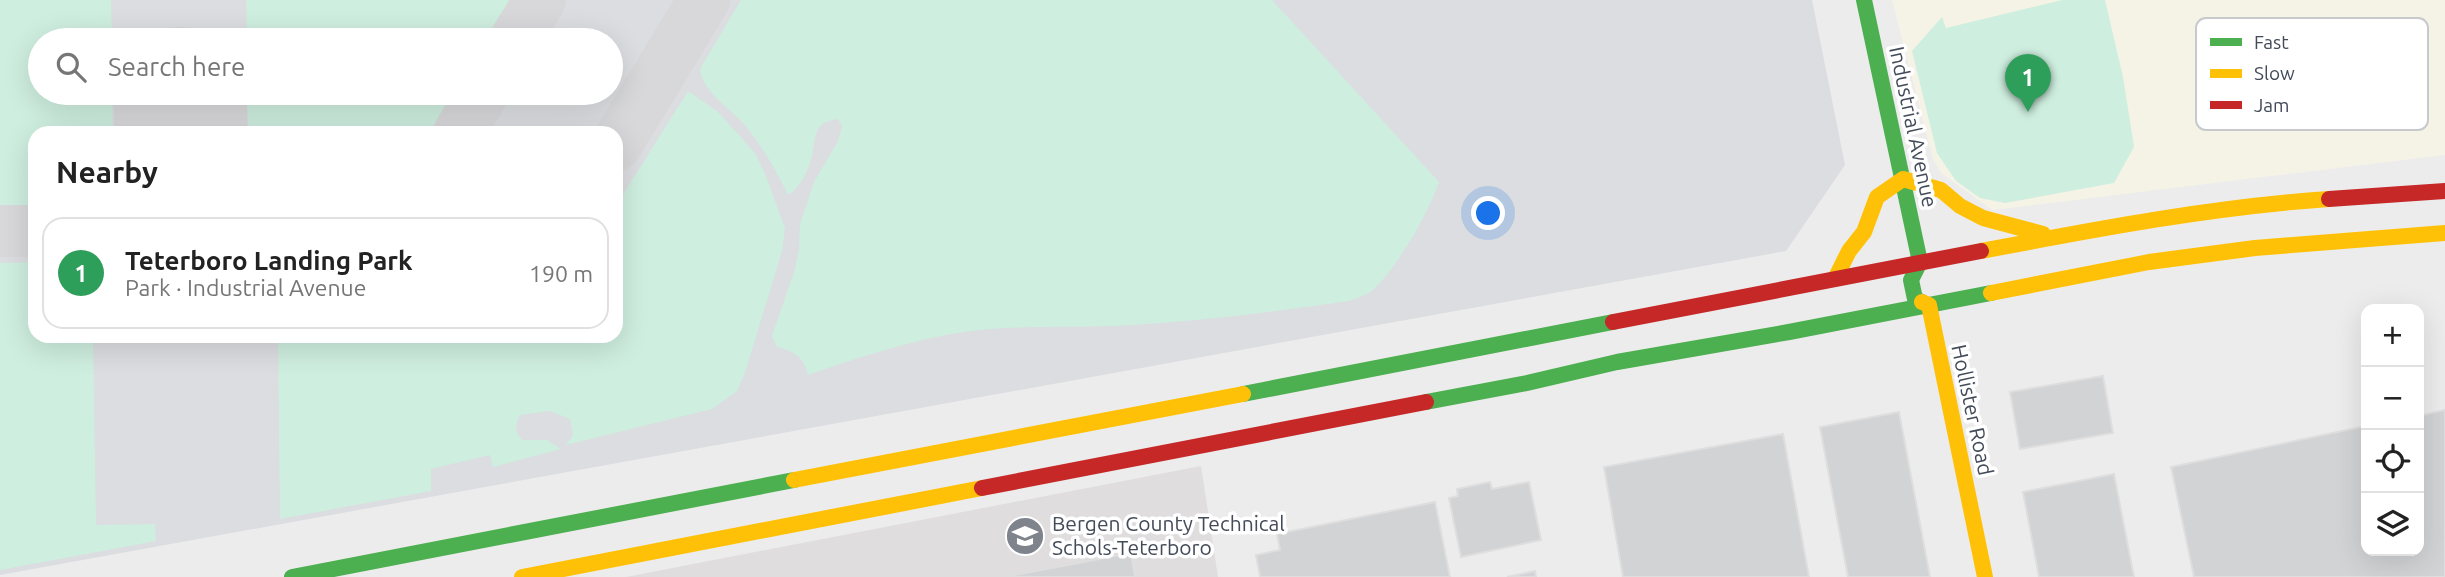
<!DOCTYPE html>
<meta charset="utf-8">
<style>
body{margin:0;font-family:Ubuntu,sans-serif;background:#f6f6f6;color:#222}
.controls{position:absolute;right:21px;bottom:21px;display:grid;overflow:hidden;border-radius:14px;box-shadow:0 7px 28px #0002}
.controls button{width:63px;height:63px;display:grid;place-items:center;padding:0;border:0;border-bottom:2px solid #e0e0e0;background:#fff;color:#222;font:35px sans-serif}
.you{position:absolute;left:1489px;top:214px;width:24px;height:24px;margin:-18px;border:5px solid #fff;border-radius:50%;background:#1a73e8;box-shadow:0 0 0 10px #1a73e833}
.badge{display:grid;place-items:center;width:46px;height:46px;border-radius:50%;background:#0b8043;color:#fff;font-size:23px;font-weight:700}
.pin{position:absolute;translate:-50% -58px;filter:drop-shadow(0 2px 4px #0008)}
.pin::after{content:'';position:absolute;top:37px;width:24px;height:21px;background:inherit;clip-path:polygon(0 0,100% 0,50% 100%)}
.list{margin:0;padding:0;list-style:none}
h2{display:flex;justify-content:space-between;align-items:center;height:91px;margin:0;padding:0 28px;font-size:30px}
h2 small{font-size:23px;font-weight:400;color:#767676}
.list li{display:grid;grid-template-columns:46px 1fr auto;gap:21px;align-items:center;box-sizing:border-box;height:112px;margin:0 14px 14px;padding:0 14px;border:2px solid #e0e0e0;border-radius:21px}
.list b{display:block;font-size:26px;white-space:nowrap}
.list p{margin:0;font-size:23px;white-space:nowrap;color:#767676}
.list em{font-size:23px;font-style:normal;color:#767676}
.icon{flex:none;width:38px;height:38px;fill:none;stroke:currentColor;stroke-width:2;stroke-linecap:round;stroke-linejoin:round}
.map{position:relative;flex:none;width:2445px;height:577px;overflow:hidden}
.search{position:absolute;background:#fff;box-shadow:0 7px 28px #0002;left:28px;top:28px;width:595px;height:77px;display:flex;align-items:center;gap:18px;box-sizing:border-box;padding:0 24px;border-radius:38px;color:#767676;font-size:26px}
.panel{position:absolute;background:#fff;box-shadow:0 7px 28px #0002;left:28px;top:126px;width:595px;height:217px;border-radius:21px}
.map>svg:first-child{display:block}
.commercial{fill:#f5f3e6}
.education{fill:#dfddde}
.airport{fill:#dbdde0;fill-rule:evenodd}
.green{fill:#ceeedf}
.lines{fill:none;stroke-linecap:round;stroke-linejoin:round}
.taxiway{stroke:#d8d8da;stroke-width:52}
.runway{stroke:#d8d8da;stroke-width:133}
.building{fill:#d2d3d5;stroke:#dededf;stroke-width:2}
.fast{stroke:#4caf50;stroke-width:16}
.slow{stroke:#ffc107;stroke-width:16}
.jam{stroke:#c62828;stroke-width:16}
.labels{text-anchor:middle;stroke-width:7;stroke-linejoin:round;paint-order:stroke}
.street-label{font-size:21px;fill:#434b59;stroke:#fff}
.poi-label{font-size:21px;fill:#434b59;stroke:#fff;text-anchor:start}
.key{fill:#fff;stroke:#c7c9cd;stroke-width:2}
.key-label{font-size:19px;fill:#434b59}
</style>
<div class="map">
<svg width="2445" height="577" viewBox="0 0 2445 577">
<rect width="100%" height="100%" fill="#edecec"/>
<path class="commercial" d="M1892 0H2445V155L1992 210 1941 173 1933 159Z"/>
<path class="education" d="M1201 466 1218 577H626Z"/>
<path class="airport" d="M0 0H1812L1845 165 1786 251 0 575ZM40 40H611V93H40ZM35 133H616V336H35Z"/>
<path class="green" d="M0 0H111L112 40H40V93H112L113 131V133H35V205L0 206Z
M246 0H510L486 40H247Z
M741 0H1272L1439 182C1429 212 1397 268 1373 290 1367 295 1357 298 1349 301 1271 312 1194 322 1116 326 1061 328 1005 324 951 334 902 343 855 359 808 375 804 357 794 351 777 347L772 336 795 269 799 250 800 224 814 182 838 141 842 127 838 119C811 123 817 137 812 156 808 171 801 187 788 195 776 170 762 146 744 124 729 107 703 93 700 69Z
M2062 0H2105L2123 77 2134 147 2114 183 2005 203 1980 198 1956 181 1937 153 1912 51 1942 17 1946 28Z
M688 91 718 112 755 153 766 176 785 228 782 251 745 373 737 391 712 409 566 445 573 435 570 419 550 411 520 415C515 426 514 431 522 440H547L561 449 493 467 490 455 431 469V491L280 519 278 336H616V206Z
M247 93H454L429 133H251L248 125Z
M35 262V336H93L96 525 155 524 156 541 0 570V263Z"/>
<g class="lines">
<path class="taxiway" d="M515 40 540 0
M459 133 483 93
M616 145 704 0
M0 231H35"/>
<path class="runway" d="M180 93 181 133"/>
</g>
<path class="building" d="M2103 376 2113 433 2020 449 2010 392Z
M2445 410V577H2194L2171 467 2366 426V551H2419V416Z
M1899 412 1930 577H1848L1820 427Z
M1783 434 1809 577H1623L1604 467Z
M2114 474 2134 577H2039L2023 492Z
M1490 482 1492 489 1529 482 1541 540 1461 557 1449 498 1458 496 1457 489Z
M1435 502 1450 577H1260L1256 555 1280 550 1277 534Z
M1131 553 1135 577H1004Z
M1535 571 1536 577H1507Z"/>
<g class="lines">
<path class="fast" d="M1864 0 1920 262 1911 280 1915 299 1922 302
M1243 394 1613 322
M1426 402 1527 383 1617 362 1789 332 1991 293
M292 577 794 480"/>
<path class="slow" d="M1981 251C2097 229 2212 207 2329 199
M1835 279 1849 251 1864 232 1877 197 1903 179 1941 190 1960 206 1983 218 2043 234
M1991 293 2149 262 2255 248 2445 233
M1922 302 1929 305 1985 577
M794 480 1243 394
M522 577 982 488"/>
<path class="jam" d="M2329 199 2445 191
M1613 322 1981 251
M982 488 1426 402"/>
</g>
<defs>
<g id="school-disc" transform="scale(2.0125)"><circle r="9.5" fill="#7e838c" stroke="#fff"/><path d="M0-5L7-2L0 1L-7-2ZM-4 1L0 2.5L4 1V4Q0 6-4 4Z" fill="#fff"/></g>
</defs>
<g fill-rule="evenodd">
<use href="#school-disc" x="1025" y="536"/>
</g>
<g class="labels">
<g class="street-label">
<text transform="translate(1913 127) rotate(78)" y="7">Industrial Avenue</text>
<text transform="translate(1972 410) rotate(78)" y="7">Hollister Road</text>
</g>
<g class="poi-label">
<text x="1052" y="531">Bergen County Technical<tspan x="1052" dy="24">Schols-Teterboro</tspan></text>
</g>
</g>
<rect x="2196" y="18" width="232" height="112" rx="10" class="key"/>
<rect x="2210" y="38" width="32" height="8" fill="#4caf50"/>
<rect x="2210" y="69" width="32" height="9" fill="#ffc107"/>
<rect x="2210" y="101" width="32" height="8" fill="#c62828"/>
<g class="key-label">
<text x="2254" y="49">Fast</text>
<text x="2254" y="80">Slow</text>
<text x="2254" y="112">Jam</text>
</g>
</svg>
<div class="controls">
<button>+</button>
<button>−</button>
<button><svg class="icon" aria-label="locate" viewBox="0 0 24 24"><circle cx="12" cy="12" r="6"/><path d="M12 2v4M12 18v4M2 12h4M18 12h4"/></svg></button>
<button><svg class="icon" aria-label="layers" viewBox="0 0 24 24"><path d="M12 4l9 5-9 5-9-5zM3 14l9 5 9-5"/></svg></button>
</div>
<div class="you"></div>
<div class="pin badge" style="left:2028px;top:112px;background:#2e9e5b">1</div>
<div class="search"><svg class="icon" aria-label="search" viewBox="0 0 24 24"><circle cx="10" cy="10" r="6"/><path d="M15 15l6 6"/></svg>Search here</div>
<section class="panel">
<h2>Nearby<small></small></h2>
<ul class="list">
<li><span class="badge" style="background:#2e9e5b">1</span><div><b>Teterboro Landing Park</b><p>Park · Industrial Avenue</p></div><em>190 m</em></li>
</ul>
</section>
</div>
